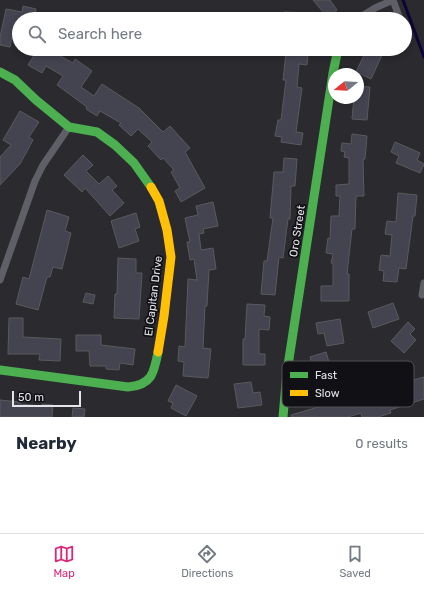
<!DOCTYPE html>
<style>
body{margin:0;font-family:Rubik,sans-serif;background:#f2f2f3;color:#1f2937}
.compass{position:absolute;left:328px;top:68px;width:36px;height:36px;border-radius:50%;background:#fff;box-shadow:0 2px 6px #0003;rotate:252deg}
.scale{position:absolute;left:12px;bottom:10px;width:69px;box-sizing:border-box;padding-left:4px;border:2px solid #e4e5eb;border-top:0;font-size:11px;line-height:14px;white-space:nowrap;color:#e4e5eb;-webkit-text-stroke:3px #111115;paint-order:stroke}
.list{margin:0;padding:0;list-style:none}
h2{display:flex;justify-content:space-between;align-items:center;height:52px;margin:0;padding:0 16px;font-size:17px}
h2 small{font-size:13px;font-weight:400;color:#747a83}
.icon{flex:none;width:22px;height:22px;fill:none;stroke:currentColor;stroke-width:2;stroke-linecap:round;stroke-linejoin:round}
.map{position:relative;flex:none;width:424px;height:417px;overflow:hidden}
.search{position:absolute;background:#fff;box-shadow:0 2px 6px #0003;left:12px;right:12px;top:12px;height:44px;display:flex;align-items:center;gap:10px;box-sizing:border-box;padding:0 14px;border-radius:22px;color:#747a83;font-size:15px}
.sheet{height:116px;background:#fff}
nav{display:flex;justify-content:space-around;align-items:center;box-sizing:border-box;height:56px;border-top:1px solid #e0e1e3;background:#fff;font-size:11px;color:#747a83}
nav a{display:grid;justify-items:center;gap:2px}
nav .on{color:#db2777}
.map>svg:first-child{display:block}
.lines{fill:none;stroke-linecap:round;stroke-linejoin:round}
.stream{stroke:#100437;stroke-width:3}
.building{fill:#444451;stroke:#59595e}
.street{stroke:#5f5f68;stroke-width:7}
.fast{stroke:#4caf50;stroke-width:9}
.slow{stroke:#ffc107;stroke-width:9}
.labels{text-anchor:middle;stroke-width:3.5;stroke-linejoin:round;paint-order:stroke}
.street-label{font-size:11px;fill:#e4e5eb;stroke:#111115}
.key{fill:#111115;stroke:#505155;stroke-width:1}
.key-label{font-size:11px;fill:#e4e5eb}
</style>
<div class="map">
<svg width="424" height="417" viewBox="0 0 424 417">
<rect width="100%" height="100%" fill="#2a2a2f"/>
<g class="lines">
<path class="stream" d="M403 0 424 57"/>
</g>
<path class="building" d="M313 0H330L337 10 328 18Z
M23 6 36 9 35 15 38 16V19H19V30L14 29 10 47 0 45V37L6 9 22 12Z
M284 12 309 13V19H284Z
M38 49H48L73 63 75 59 92 71 81 87 94 96 102 84 139 108 163 132 170 126 190 148 185 152 205 188 181 202 175 191 180 188 171 172 174 170 163 158 161 160 148 146 152 142 138 129 131 136 119 125 121 123 100 111 97 116 86 109 87 107 57 85 63 76 46 66 42 73 28 65Z
M367 49H374L383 53 371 79 356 72Z
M286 53 308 55 307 65 299 64 297 87 302 88 296 132 303 133 301 145 281 142 282 137 275 136 278 120H281L286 80H283Z
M358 86 370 87 367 120 352 119 354 98H358Z
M20 111 39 122 29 137 33 140 20 164 0 185V157L11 145 3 140Z
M352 134 367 136 365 159H363L364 196H356L355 229H352L347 274H349V301H321V286H333V263H331L333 254 326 253 328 238 330 239 331 216H339L340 196H336V185L349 184V158L344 157 345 152 341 151 342 143 351 144Z
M395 142 420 153 417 160 424 164 420 173 396 163 399 156 391 152Z
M83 155 93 165 86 171 99 184 108 176 117 186 112 190 124 203 110 216 85 188 82 192 64 175Z
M284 158 297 159 295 186H291L290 219H288L283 258 279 257 275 295 261 294 264 261H267L273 218H270L274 172H283Z
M398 193 417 195 415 216H413L406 269 399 268 397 282 383 281 384 271 379 270 381 255 390 256 392 235 385 234 387 221 396 222Z
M213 202 218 226 203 229 204 233 199 234 201 250 213 248 216 269 209 270 207 306H205L203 348 211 349 208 378 183 376 184 362 178 361 179 346 185 347 188 279 197 280 194 259 190 260 187 242H190L185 218 198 215 196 206Z
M47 210 69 217 65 231 71 233 62 269 53 267 50 277H47L38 310 16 304 23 277 29 279Z
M136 213 140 227 135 229 139 241 119 248 111 221Z
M118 258 136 259V273H142L139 319 114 318 115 294H117Z
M86 293 95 295 93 304 83 302Z
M393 303 399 319 373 328 368 312Z
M247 304 265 305 264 316 270 317 269 330 259 329V354H265V365H243V339H245Z
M9 318H23V337L61 339 60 361 39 360 40 354H8Z
M340 319 344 343 327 346 324 333 318 334 316 323Z
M408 322 415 329 410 334 416 340 404 353 391 341Z
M76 335H101V345L135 349 133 365 120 363 119 370 106 369V366H90L89 351H76Z
M326 352 331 369 335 368 338 379 319 385 310 357Z
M424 377V399L390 410 391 413 378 417H362L361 413 348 417H291V415L352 397 354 403 377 395 380 403 395 398 391 386Z
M251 382 253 393 260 392 262 405 238 408 234 384Z
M176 385 197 396 186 416 171 408 173 403 168 401Z
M0 400 20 402V404L42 406V404L53 405 52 417H0Z
M73 408 85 409 84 417H72Z"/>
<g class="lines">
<path class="street" d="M393 0 400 19
M357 19 375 8 393 0
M0 280 35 181 43 165 69 127
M422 295 424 283"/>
<path class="fast" d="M0 72 15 80 36 100 69 127 97 132 115 145 134 163 151 187
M0 370 128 387C152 385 154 373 158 352
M283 417 287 372 333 73 338 49"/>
<path class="slow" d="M151 187 159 201 167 230 171 257 164 316 158 352"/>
</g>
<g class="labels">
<g class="street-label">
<text transform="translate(297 231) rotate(-81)" y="4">Oro Street</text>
<text transform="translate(153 296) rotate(-83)" y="4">El Capitan Drive</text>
</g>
</g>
<rect x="282" y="361" width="132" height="46" rx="6" class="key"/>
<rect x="290" y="372" width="18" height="6" fill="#4caf50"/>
<rect x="290" y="390" width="18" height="6" fill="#ffc107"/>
<g class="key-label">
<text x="315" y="379">Fast</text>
<text x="315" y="397">Slow</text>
</g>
</svg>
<svg class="compass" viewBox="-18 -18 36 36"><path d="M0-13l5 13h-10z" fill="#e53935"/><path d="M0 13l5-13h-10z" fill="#747a83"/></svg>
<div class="scale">50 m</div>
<div class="search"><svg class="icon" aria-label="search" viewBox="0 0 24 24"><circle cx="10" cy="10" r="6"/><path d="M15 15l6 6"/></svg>Search here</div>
</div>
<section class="sheet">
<h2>Nearby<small>0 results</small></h2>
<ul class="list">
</ul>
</section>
<nav>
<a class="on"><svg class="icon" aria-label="map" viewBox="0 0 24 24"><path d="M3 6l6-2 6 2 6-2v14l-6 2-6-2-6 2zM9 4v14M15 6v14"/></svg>Map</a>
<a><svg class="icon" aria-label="directions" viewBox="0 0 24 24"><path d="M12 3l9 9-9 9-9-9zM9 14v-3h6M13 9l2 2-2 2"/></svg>Directions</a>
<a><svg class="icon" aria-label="saved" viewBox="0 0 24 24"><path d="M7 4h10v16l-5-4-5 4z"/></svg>Saved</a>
</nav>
